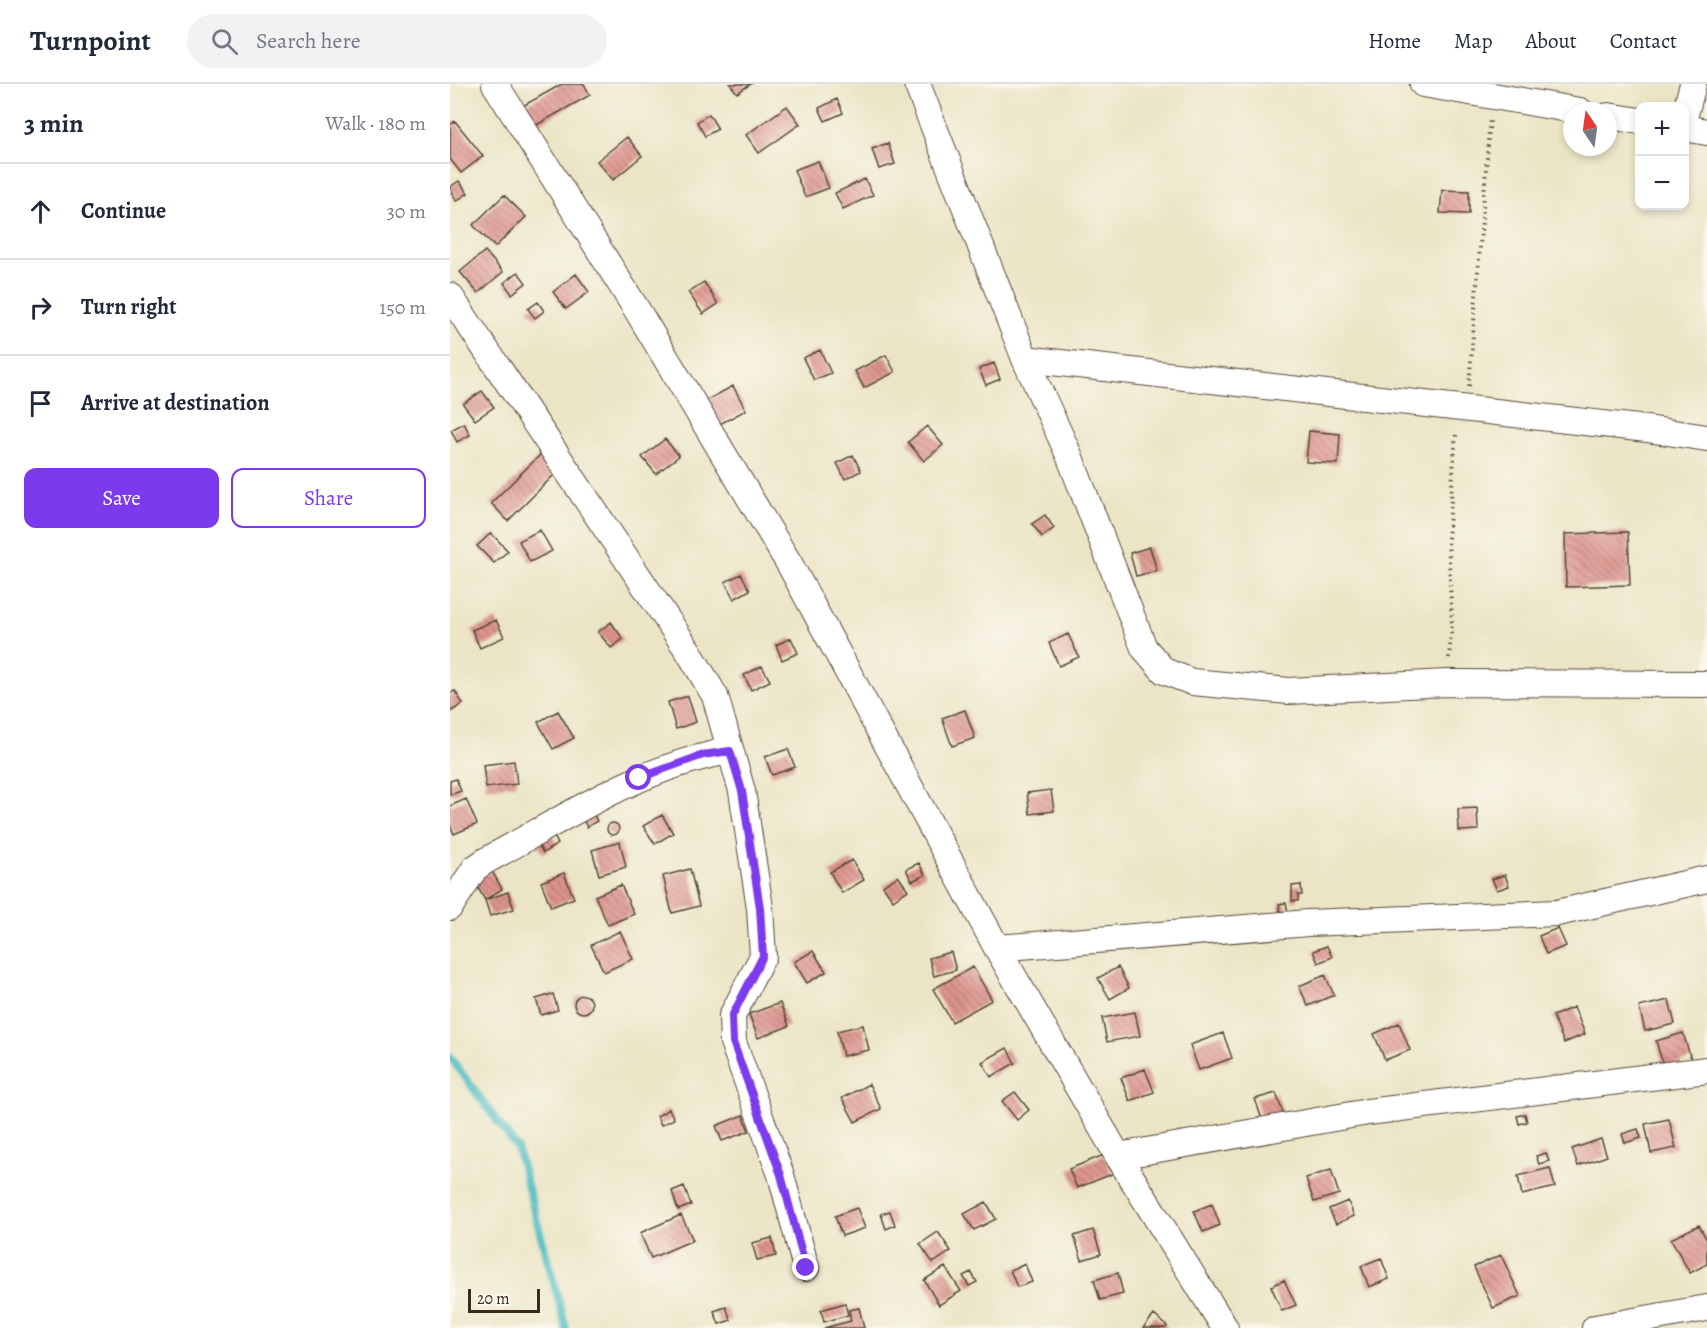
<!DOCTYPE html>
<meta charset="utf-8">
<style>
body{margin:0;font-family:Alegreya,serif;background:#f2f2f3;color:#1f2937}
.controls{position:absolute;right:18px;top:18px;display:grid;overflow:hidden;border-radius:12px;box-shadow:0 3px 9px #0003}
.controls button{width:54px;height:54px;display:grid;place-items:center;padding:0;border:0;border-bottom:2px solid #e0e1e3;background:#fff;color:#1f2937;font:30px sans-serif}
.compass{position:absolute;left:1113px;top:18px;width:54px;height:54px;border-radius:50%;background:#fff;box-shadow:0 3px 9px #0003;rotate:347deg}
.scale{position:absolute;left:18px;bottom:15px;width:72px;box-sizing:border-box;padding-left:6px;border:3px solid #3b2a1e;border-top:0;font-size:16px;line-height:21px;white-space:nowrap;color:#3b2a1e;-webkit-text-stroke:4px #fbf7ec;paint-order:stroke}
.stop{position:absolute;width:18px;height:18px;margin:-14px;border:4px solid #7c3aed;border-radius:50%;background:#fff}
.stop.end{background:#7c3aed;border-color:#fff;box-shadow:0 2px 6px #0008}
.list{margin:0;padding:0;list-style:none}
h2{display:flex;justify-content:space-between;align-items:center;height:78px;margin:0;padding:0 24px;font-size:26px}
h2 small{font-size:20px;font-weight:400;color:#747a83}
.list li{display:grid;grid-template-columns:39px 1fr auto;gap:18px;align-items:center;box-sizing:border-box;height:96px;padding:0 24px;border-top:2px solid #e0e1e3}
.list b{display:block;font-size:22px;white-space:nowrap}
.list em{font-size:20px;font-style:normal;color:#747a83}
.actions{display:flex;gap:12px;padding:18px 24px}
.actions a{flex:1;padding:14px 0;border:2px solid #7c3aed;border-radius:12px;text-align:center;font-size:21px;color:#7c3aed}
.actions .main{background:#7c3aed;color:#fff}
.icon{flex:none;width:33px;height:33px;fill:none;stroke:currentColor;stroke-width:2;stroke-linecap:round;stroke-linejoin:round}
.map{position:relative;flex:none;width:1257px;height:1244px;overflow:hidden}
header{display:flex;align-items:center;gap:36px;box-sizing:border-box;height:84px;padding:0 30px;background:#fff;border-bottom:2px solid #e0e1e3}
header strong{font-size:28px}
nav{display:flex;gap:33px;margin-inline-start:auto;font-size:21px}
.search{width:420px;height:54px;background:#f2f2f3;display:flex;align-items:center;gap:15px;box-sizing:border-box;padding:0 21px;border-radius:33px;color:#747a83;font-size:22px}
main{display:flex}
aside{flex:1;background:#fff}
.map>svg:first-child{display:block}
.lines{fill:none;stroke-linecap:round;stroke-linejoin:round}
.stream{stroke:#4cbbc2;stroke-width:8}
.building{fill:url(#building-back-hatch)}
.minor-casing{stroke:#554637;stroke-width:28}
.path{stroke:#554637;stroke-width:4;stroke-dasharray:1.5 4.5;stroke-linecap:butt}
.minor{stroke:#fff;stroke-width:26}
.route{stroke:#7c3aed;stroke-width:8}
</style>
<header>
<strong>Turnpoint</strong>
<div class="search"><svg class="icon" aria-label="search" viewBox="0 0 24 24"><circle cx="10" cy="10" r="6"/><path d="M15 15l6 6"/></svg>Search here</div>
<nav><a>Home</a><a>Map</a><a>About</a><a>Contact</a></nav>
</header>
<main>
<aside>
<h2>3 min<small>Walk · 180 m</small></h2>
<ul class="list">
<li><svg class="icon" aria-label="ahead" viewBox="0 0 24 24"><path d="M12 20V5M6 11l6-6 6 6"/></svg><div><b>Continue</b></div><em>30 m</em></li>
<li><svg class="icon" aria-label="right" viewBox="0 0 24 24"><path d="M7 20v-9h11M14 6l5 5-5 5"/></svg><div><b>Turn right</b></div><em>150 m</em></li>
<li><svg class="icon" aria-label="arrive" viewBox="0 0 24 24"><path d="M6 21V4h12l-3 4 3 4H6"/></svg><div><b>Arrive at destination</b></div></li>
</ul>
<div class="actions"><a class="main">Save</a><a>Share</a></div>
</aside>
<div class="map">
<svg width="1257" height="1244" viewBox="0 0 1257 1244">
<defs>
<pattern id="building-back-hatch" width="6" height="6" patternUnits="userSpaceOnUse" patternTransform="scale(1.5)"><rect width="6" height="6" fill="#dd948e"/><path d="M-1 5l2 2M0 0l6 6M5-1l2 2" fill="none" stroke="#b47973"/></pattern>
</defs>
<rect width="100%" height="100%" fill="#fbf7ec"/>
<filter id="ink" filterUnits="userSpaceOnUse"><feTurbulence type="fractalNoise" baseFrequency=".0167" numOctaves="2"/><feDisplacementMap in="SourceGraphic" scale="12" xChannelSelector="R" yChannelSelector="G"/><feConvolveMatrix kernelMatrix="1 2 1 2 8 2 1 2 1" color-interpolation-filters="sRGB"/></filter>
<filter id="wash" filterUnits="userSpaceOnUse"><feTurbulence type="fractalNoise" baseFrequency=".008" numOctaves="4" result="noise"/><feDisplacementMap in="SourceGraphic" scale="24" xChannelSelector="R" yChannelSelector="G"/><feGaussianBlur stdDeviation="1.35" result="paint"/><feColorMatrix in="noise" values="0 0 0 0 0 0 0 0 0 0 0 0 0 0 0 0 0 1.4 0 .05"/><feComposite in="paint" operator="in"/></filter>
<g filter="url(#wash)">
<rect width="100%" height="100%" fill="#ebe5c6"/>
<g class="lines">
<path class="stream" d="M0 973 67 1064 116 1244"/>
</g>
<g id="blocks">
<path class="building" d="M112 0H134L140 11 83 43 71 23Z
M280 0H301L287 9Z
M387 15 393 29 375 37 369 24Z
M337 22 350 40 309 69 296 51Z
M259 30 268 45 255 52 247 38Z
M5 37 33 72 11 89 0 75V41Z
M177 53 192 72 163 96 147 77Z
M438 59 445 80 429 85 422 65Z
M368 77 379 104 355 113 344 86Z
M415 95 423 111 393 125 385 109Z
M9 97 18 109 6 117 0 103Z
M992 106 1019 107V130L990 129Z
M54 111 76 133 45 163 23 141Z
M35 167 53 188 28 209 10 188Z
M68 188 76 199 62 210 54 199Z
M126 190 139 208 116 225 103 208Z
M254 198 268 220 253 230 238 208Z
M88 218 94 227 85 234 78 225Z
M370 266 381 289 364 296 353 274Z
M436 271 445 288 414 304 405 287Z
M544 279 550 295 536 301 529 285Z
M283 302 296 326 268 341 255 317Z
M32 307 44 323 25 336 13 320Z
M14 339 20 351 7 358 1 346Z
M477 342 493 361 474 377 458 358Z
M859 347 890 350 888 380 856 378Z
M215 355 229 372 206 390 192 373Z
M92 369 109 386 58 437 41 419Z
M403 371 411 387 395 395 387 379Z
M595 431 604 444 592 453 582 440Z
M90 446 102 467 80 478 69 457Z
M1178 448 1180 501 1116 503 1115 450Z
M41 449 58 467 44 479 27 462Z
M700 463 707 487 686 492 680 469Z
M291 490 300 506 284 515 275 498Z
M46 536 54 553 30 564 22 546Z
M161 538 173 555 161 564 148 548Z
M618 550 629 573 609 582 599 559Z
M341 554 348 569 332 576 326 561Z
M312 582 320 597 301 606 294 591Z
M5 607 13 620 0 628V609Z
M238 612 246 638 226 645 218 618Z
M515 626 525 654 502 662 492 634Z
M108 627 124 654 103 665 88 638Z
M338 665 345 683 322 691 315 673Z
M64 677 67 700 36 704 33 681Z
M6 695 11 707 0 711V697Z
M601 706 604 727 580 730 577 709Z
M16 715 27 740 4 750 0 741V722Z
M139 722 147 737 137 743 129 728Z
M1027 724 1028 746 1009 747 1008 725Z
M212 731 223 749 205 760 193 742Z
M157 745a6 6 0 1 1 12 0a6 6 0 1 1-12 0Z
M101 747 108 760 93 769 85 756Z
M170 758 176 783 149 791 142 766Z
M402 776 414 796 392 809 380 788Z
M469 779 475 791 462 797 456 785Z
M240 785 249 822 222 829 213 792Z
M42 787 52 805 35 816 24 797Z
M114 789 124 814 101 823 91 798Z
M1055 791 1059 802 1047 806 1042 795Z
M448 792 458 806 443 816 433 802Z
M171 801 184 830 158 841 145 812Z
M851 801 852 811H848V817H842V802Z
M58 808 64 825 40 832 35 816Z
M836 819 839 833 831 834 829 820Z
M1108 844 1116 862 1096 870 1089 852Z
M170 847 183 875 154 888 141 861Z
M877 862 882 873 868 879 863 867Z
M363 867 376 888 357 899 344 878Z
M501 868 506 886 484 892 479 874Z
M523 883 542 916 502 938 483 905Z
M668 883 679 904 660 915 648 894Z
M875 891 884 911 858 922 849 902Z
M103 910 108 926 91 931 86 915Z
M124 920a9 9 0 1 1 18 0a9 9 0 1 1-18 0Z
M1219 916 1225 940 1195 947 1189 923Z
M330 919 339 942 308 954 299 930Z
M1124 923 1135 950 1114 959 1103 932Z
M685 928 690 952 657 958 652 934Z
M949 939 960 966 935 976 924 950Z
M413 941 419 966 393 972 387 947Z
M773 949 782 974 749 986 740 961Z
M1233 949 1241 975 1214 984 1206 957Z
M557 964 565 979 541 993 532 978Z
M695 985 704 1008 680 1017 671 994Z
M419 1000 431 1025 405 1038 392 1014Z
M565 1008 579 1026 567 1036 552 1017Z
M826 1009 836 1037 815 1044 805 1015Z
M219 1025 224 1035 211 1041 207 1032Z
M1075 1030 1077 1038 1069 1040 1067 1032Z
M293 1031 299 1047 272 1057 266 1042Z
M1219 1035 1226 1064 1201 1069 1195 1040Z
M1188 1045 1191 1054 1175 1059 1172 1050Z
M1151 1055 1157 1072 1128 1082 1122 1065Z
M1096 1069 1099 1077 1089 1080 1086 1072Z
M654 1071 662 1090 627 1104 619 1085Z
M1100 1084 1105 1103 1072 1111 1068 1092Z
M881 1086 889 1110 864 1118 856 1094Z
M234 1102 241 1121 228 1126 222 1107Z
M898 1117 904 1132 886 1140 879 1125Z
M536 1118 546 1135 524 1146 514 1130Z
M762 1120 770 1141 753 1148 744 1127Z
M407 1124 415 1144 392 1152 385 1132Z
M440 1127 445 1141 436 1145 431 1130Z
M231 1131 243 1156 201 1174 190 1149Z
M1249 1141 1257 1156V1180L1240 1189 1221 1155Z
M643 1146 651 1170 632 1176 624 1152Z
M488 1148 501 1167 483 1179 470 1160Z
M322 1154 326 1172 307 1176 302 1159Z
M1051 1171 1070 1212 1043 1224 1024 1183Z
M931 1174 939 1195 919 1203 911 1182Z
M575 1180 582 1198 567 1203 560 1186Z
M495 1183 511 1207 489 1221 474 1196Z
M521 1188 527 1198 519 1202 513 1192Z
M668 1189 673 1210 650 1216 644 1196Z
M834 1196 846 1221 832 1227 821 1202Z
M395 1219 398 1231 374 1238 371 1226Z
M276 1223 281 1236 269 1240 264 1227Z
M409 1224 414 1244H374L401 1237 399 1226Z
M704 1231 717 1242 716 1244H693Z"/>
</g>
</g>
<g filter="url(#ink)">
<use href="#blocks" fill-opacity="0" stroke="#554637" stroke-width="1.5"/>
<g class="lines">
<g class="minor-casing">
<path id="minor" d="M45 0 187 226 340 481 547 864 668 1072 775 1244
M467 0 575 275 619 371 694 564 714 587 742 598 839 607 997 599 1257 600
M973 0 1130 27
M1158 32 1190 37
M1234 34 1243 0
M1234 44 1257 48
M0 212 239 568 265 612 292 707 310 824 313 872 282 932 283 958 331 1091 356 1184
M575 275 1197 345 1257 354
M0 823 25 784 37 776C115 734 191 682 280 667
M547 864 858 839 1107 829 1257 795
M668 1072 918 1028 1257 986
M1145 1244 1257 1224"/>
</g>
<path class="path" d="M1019 302 1040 34
M999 574 1002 540 998 455 1006 349"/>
<use href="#minor" class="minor"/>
</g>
</g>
<g class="lines" filter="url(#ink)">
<path class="route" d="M189 694 253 671 280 667 292 707 310 824 313 872 282 932 283 958 331 1091 356 1184"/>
</g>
</svg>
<div class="controls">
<button>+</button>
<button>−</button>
</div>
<svg class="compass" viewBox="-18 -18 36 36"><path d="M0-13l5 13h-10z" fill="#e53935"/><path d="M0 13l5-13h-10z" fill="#747a83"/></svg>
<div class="scale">20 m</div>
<div class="stop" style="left:189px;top:694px"></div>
<div class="stop end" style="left:356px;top:1184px"></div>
</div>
</main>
